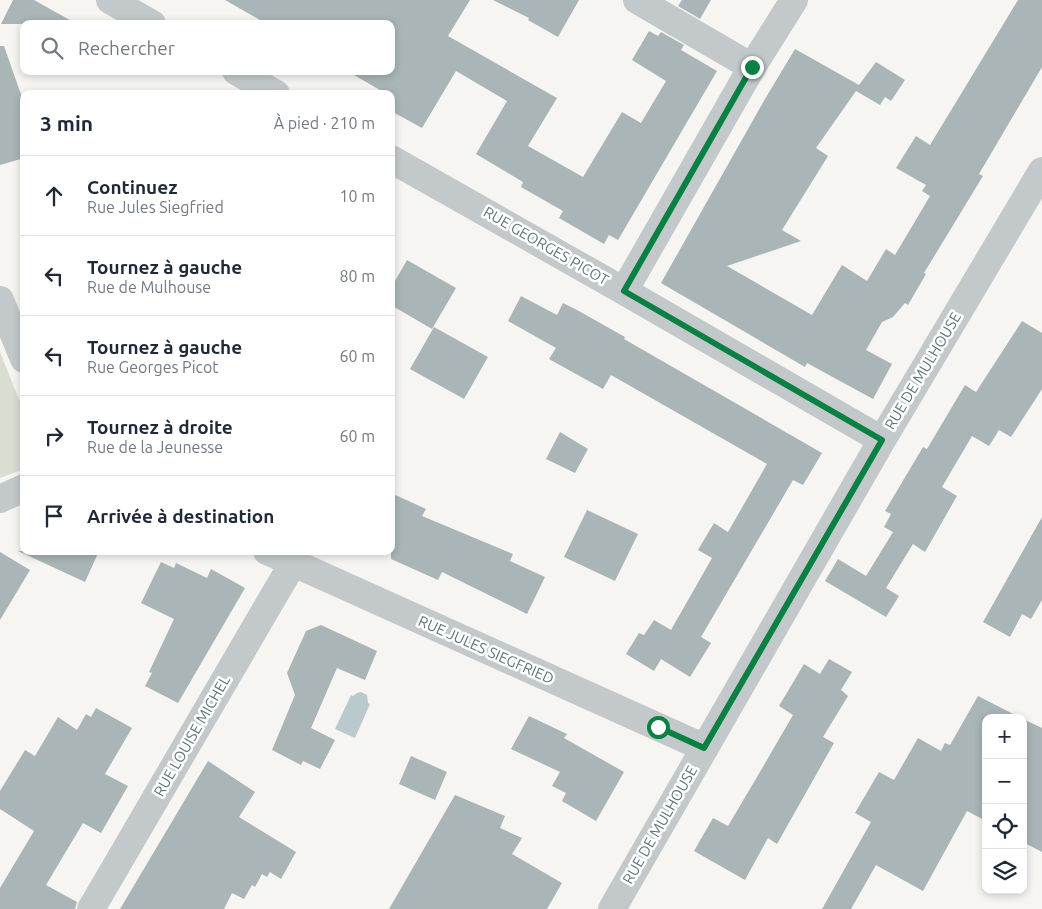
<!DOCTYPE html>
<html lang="fr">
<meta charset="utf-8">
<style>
body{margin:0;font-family:Ubuntu,sans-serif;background:#f2f2f3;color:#1f2937}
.controls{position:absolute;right:15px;bottom:15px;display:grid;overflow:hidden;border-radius:10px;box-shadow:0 2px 8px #0003}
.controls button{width:45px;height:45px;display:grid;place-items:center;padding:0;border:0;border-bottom:1px solid #e0e1e3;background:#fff;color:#1f2937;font:25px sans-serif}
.stop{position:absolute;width:15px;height:15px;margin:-11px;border:4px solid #0b8043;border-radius:50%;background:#fff}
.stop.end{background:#0b8043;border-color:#fff;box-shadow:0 1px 5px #0008}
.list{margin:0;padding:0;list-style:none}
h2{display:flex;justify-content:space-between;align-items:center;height:65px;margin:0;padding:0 20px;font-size:21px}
h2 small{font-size:16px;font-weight:400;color:#747a83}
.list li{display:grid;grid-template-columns:32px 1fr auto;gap:15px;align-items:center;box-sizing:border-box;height:80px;padding:0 20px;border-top:1px solid #e0e1e3}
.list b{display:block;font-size:19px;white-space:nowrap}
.list p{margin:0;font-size:16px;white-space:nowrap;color:#747a83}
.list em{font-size:16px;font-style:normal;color:#747a83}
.icon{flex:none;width:28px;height:28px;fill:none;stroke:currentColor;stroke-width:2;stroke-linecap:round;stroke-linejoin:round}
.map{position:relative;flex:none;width:1042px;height:909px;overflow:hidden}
.search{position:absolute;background:#fff;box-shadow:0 2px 8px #0003;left:20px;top:20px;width:375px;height:55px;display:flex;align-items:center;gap:12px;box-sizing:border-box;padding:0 18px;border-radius:10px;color:#747a83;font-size:19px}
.panel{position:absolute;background:#fff;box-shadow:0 2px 8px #0003;left:20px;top:90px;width:375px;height:465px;border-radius:10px}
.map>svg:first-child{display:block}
.green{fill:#d8ded2}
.water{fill:#bacacc}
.building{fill:#a9b5b7}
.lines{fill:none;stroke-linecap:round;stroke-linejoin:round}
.minor{stroke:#c3c8ca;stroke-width:28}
.route{stroke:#0b8043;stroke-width:6}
.labels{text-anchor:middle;stroke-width:5;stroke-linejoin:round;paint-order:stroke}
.street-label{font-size:15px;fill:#5e767f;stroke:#fff}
</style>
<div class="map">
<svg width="1042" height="909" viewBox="0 0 1042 909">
<rect width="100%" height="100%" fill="#f6f5f1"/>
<path class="green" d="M0 352 24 412V469L0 478Z"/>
<path class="water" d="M361 692 367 695 368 703 370 704 355 738 335 729 351 695 353 696 357 693Z"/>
<path class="building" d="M13 0H34L77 24H1Z
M225 0H470L448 36 557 98 528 146 583 177 622 112 641 123 666 81 632 60 649 31 658 36 661 32 684 45 681 50 717 71 618 240 609 235 604 244 559 218 563 211 521 187 523 182 476 154 507 101 456 71 422 128 391 111V94H387L347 71H391V24H267Z
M493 0H579L558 37 528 20 529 18Z
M682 0H711L700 19 678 6Z
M1018 0H1042V67L979 174 983 176 924 273 926 274 908 305 905 303 893 317 882 322 866 350 892 364 873 399 807 363 805 367 661 283 765 99 795 49 859 85 876 62 905 80 891 101 885 97 880 105 856 91 816 148 828 156 782 230 801 241 727 266 812 315 842 265 867 281 886 249 895 255 930 196 922 191 926 185 896 168 916 136 930 145Z
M0 46H4L24 103V158L0 165Z
M407 260 456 288 432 329 391 305V288Z
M521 296 557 315 563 303 577 310 625 337 624 339 822 453 803 485 793 480 701 637 711 643 690 677 661 659 654 671 626 654 639 633 644 635 654 620 671 630 712 558 698 550 714 523 728 532 767 464 611 375 603 389 549 359 556 348 508 321Z
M1022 321 1042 333V389L1011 437 999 430 989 446 972 436 942 487 957 496 925 552 913 544 886 588 899 596 886 617 825 581 838 559 866 576 893 532 884 527 891 514 885 511 923 447 927 449 965 385 976 392Z
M434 327 488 357 464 399 410 369Z
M560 432 588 449 575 473 546 459Z
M391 493 426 509 422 516 513 554 510 561 545 577 527 614 442 572 438 580 391 559Z
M587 510 638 534 615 581 564 557Z
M1042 517V600L1031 619 1022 614 1010 637 983 622Z
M18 551H99L85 582Z
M0 552 30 570 0 620Z
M161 562 174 568 176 563 207 578 211 569 245 588 178 703 145 686 152 673 149 672 174 619 141 603Z
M321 625 377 651 365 680 337 668 311 728 335 740 320 769 303 761 301 765 272 750 295 695 287 673 306 631Z
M829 659 852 672 841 690 848 696 823 737 834 743 777 844 768 838 745 880 694 851 713 818 728 826 757 777 793 715 779 706 804 664 820 674Z
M978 696 1021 718H986V821L967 811 923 891 876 865 851 909H822L871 822 855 813 879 772 894 780 918 738 941 751 945 743 950 745Z
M96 708 132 728 105 774 128 786 101 833 83 823 46 885 77 902 75 909H0V888L34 831 0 809V791L25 750 35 756 58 717 77 730 86 714 91 717Z
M529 716 567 734 564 738 624 772 596 821 562 801 566 793 552 786 560 772 511 749Z
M1023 719 1042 728V852L1023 842Z
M411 756 447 772 435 800 399 784Z
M208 761 255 792 239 817 296 852 281 879 270 872 267 877 262 874 255 887 252 885 244 899 232 893 224 909H120Z
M455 795 505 816 500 828 522 838 512 854 562 883 547 909H389Z"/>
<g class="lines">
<path class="minor" d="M110 0 152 24
M637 0 752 67
M236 71 276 94
M391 159 624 291 882 440
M624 291 752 67 794 0
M0 300 24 359
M0 499 24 488
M267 551 705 748
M91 909 293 563
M612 909 882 440 1042 171"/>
</g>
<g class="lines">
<path class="route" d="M658 727 704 748 882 440 624 291 752 67"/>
</g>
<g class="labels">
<g class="street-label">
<text transform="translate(546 246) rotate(30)" y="5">RUE GEORGES PICOT</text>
<text transform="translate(923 371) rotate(-59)" y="5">RUE DE MULHOUSE</text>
<text transform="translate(486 650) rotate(24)" y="5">RUE JULES SIEGFRIED</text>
<text transform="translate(192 736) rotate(-60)" y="5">RUE LOUISE MICHEL</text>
<text transform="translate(660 825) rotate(-60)" y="5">RUE DE MULHOUSE</text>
</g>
</g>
</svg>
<div class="controls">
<button>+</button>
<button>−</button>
<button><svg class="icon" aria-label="locate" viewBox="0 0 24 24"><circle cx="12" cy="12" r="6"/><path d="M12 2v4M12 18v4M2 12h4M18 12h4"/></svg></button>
<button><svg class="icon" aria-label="layers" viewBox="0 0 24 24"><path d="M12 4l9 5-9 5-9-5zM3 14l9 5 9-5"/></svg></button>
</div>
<div class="stop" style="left:658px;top:727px"></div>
<div class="stop end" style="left:752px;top:67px"></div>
<div class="search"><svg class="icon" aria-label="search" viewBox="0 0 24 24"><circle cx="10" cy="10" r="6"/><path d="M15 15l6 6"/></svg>Rechercher</div>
<section class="panel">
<h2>3 min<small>À pied · 210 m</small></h2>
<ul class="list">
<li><svg class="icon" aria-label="ahead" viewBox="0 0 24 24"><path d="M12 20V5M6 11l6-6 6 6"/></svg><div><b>Continuez</b><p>Rue Jules Siegfried</p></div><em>10 m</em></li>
<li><svg class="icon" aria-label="left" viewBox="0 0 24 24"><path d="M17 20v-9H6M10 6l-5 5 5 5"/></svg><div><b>Tournez à gauche</b><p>Rue de Mulhouse</p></div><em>80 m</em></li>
<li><svg class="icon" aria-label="left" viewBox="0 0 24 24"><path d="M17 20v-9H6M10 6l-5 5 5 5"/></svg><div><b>Tournez à gauche</b><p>Rue Georges Picot</p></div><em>60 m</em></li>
<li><svg class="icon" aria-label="right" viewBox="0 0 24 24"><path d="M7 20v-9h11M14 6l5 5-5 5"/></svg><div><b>Tournez à droite</b><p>Rue de la Jeunesse</p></div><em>60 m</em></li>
<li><svg class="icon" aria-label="arrive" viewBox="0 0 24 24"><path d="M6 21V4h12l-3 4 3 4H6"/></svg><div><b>Arrivée à destination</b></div></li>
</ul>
</section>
</div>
